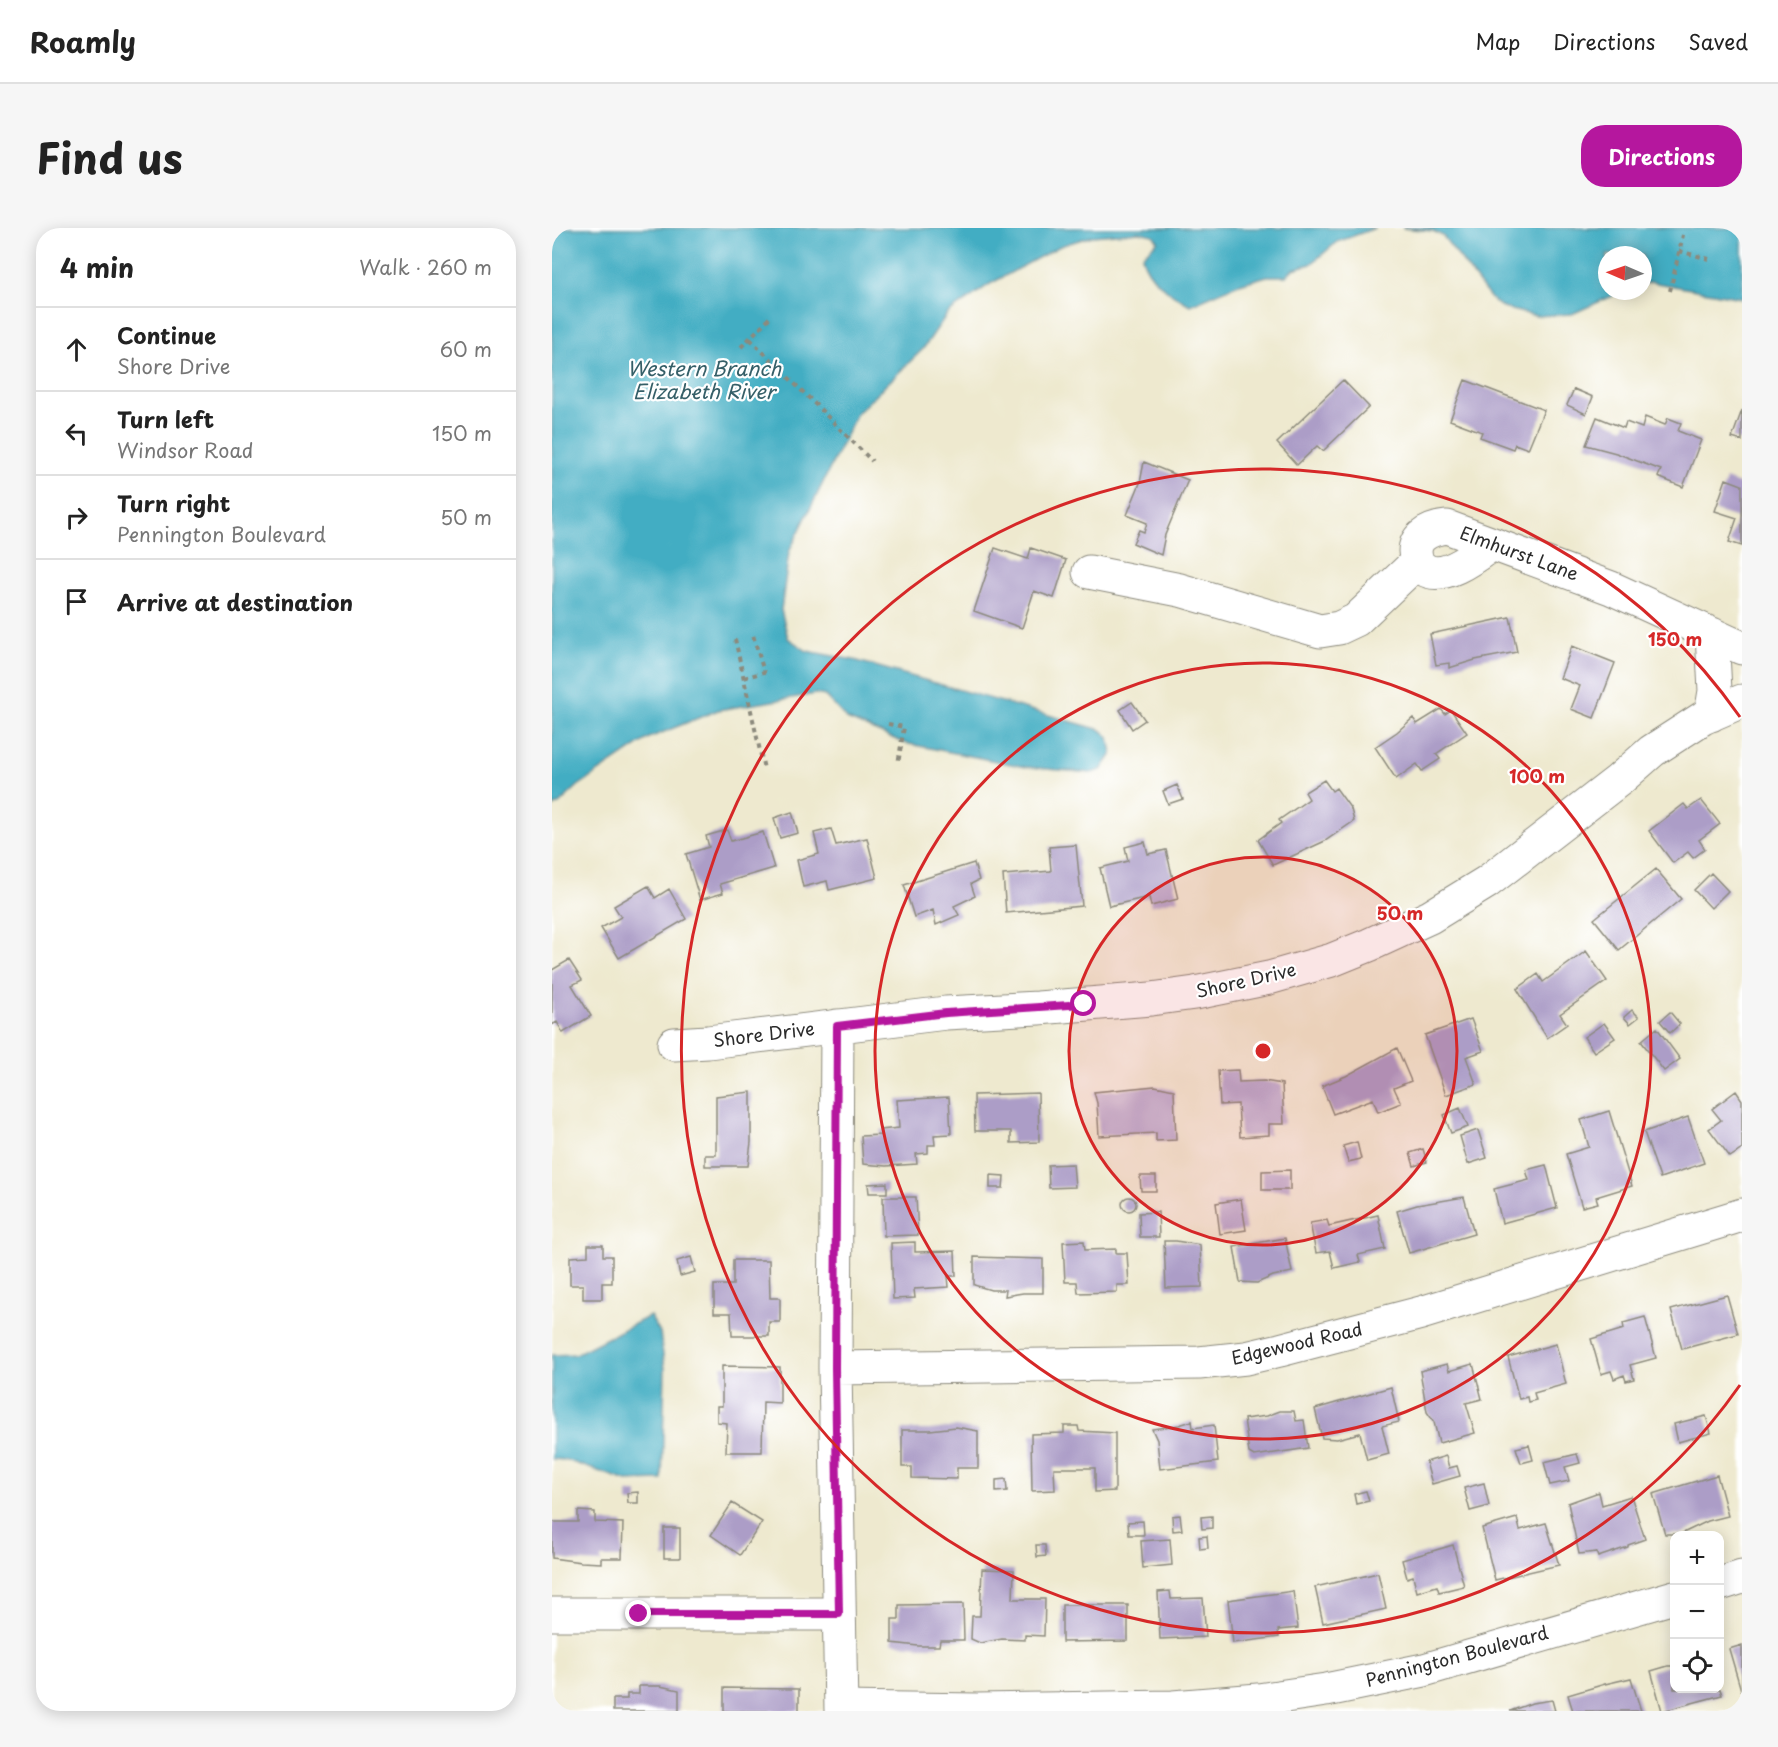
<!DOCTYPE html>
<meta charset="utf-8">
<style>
body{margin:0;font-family:"Playpen Sans",sans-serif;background:#f6f6f6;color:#222}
.controls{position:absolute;right:18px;bottom:18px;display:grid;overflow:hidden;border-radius:12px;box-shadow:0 3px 15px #0003}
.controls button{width:54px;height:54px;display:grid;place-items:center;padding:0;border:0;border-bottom:2px solid #e0e0e0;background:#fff;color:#222;font:30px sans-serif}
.compass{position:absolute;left:1046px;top:18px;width:54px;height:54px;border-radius:50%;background:#fff;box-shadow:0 3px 15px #0003;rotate:272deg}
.stop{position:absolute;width:18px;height:18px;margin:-14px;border:4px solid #b5179e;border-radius:50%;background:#fff}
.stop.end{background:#b5179e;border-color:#fff;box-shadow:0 2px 6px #0008}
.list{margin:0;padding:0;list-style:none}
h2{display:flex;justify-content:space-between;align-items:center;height:78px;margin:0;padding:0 24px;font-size:26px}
h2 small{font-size:20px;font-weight:400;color:#767676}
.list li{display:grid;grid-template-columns:39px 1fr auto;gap:18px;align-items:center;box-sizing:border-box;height:84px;padding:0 24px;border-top:2px solid #e0e0e0}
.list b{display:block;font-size:22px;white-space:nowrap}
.list p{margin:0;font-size:20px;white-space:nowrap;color:#767676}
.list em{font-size:20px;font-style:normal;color:#767676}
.icon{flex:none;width:33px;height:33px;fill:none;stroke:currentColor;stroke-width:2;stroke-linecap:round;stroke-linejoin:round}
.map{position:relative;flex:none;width:1190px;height:1483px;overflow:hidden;border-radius:24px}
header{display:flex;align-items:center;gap:36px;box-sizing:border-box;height:84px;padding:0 30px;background:#fff;border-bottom:2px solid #e0e0e0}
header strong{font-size:28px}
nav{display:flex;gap:33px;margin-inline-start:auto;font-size:21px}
.intro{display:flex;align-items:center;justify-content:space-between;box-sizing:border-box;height:144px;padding:0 36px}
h1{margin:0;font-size:42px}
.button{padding:15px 27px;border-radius:24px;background:#b5179e;color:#fff;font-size:21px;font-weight:700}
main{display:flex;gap:36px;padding:0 36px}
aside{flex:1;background:#fff;border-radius:24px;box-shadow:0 3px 15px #0003}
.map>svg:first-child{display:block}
.water{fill:#43adc3;stroke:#376c77;stroke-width:1.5}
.building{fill:#ac9dc7}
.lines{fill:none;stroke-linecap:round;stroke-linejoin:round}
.minor-casing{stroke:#8c8a7d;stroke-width:35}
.path{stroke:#8c8a7d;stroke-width:4;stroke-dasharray:4.5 4.5;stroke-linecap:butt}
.minor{stroke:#fff;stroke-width:33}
.route{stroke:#b5179e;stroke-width:8}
.ring{fill:none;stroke:#d62828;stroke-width:3}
.labels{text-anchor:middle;stroke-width:4.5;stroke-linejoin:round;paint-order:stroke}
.street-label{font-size:18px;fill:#2b2b2b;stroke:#fff}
.water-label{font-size:20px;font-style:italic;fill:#355f68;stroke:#fff}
.centre{fill:#d62828;stroke:#fff;stroke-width:3}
.ring-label{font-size:18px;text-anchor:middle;font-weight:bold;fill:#d62828;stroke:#fff;stroke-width:4.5;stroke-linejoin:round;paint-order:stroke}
</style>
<header>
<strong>Roamly</strong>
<nav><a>Map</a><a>Directions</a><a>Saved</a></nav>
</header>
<div class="intro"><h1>Find us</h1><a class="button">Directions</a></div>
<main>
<aside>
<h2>4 min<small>Walk · 260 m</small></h2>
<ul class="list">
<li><svg class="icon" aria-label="ahead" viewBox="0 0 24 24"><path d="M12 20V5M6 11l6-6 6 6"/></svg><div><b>Continue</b><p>Shore Drive</p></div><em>60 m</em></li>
<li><svg class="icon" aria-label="left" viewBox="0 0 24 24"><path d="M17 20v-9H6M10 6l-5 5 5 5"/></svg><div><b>Turn left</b><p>Windsor Road</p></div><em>150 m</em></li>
<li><svg class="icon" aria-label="right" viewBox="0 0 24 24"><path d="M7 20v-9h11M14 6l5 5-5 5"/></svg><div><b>Turn right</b><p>Pennington Boulevard</p></div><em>50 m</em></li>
<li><svg class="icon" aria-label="arrive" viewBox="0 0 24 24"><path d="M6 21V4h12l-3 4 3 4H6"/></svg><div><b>Arrive at destination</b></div></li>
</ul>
</aside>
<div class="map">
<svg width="1190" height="1483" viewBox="0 0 1190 1483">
<rect width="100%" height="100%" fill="#fff"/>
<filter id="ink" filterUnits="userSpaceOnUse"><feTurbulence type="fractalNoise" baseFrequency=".0167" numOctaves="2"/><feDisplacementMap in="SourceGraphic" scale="12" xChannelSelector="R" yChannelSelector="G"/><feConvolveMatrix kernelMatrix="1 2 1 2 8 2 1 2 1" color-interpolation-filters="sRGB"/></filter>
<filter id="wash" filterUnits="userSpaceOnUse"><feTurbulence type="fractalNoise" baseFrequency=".008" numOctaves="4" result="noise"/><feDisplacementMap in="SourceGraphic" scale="24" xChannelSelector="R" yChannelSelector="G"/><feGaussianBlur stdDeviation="1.35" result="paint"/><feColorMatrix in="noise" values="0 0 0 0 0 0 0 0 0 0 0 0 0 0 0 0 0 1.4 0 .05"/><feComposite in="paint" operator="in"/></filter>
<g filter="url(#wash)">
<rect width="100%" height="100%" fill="#eee9cf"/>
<path class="water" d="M0 0H823L785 14 759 36 741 41 734 48H715L684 57 638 77C619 66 595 51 590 28L606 13 601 7 587 4 540 8 508 18 438 56 395 86 371 121 305 185 237 324 229 382 236 410 255 423 302 432 549 502 557 509 560 526 549 542 539 545 474 539 352 515 295 491 273 468 264 466 166 482 97 510 26 558 7 576 0 580Z
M850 0H1190V70L1099 54 1091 56V27H1055V63H1071L1020 86 984 88 951 80 939 71 891 8 881 3Z
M98 1088 108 1105 113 1141 110 1252 75 1253 14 1232 0 1231V1127L24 1126Z"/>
<g id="blocks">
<path class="building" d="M791 152 817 179 771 223 765 218 745 237 725 215Z
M913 152 992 182 976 221 963 216 961 221 928 209 930 204 898 192Z
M1022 161 1041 169 1034 186 1015 177Z
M1190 182V213L1180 210Z
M1045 189 1072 200 1074 194 1090 200 1093 189 1113 197 1116 190 1129 195 1126 203 1149 212 1131 259 1106 249 1109 242 1064 225 1034 217Z
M592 234 636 252 613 307 609 327 581 315 587 302 592 304 595 295 575 287 588 255Z
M1174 251 1190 257V318L1177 314 1185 290 1163 283Z
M443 320 476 331 479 320 514 332 502 370 482 363 470 400 422 383Z
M958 389 965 424 923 432 897 440V435L884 437 878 406Z
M1020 418 1063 435 1042 490 1019 481 1028 458 1008 450Z
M580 474 593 492 580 501 568 482Z
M889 481 893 486 899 482 915 505 884 526 888 531 870 543 865 536 844 551 823 519 845 504 861 490 865 496Z
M772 552 780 563 784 560 799 581 802 593 773 613 721 637 706 612 729 595 727 592 757 571 753 564Z
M625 557 631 571 616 576 611 563Z
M1149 572 1168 596 1147 612 1153 621 1141 630 1136 624 1121 635 1097 603 1132 576 1136 581Z
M240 584 246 605 228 610 222 590Z
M279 601 284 617 315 610 325 650 277 662 275 653 251 659 245 632 267 626 262 605Z
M175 602 179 613 211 604 222 640 168 656 171 665 148 672 134 626 157 619 154 608Z
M593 614 596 626 614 622 626 671 599 678 597 669 557 678 548 640 576 633 573 619Z
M524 617 530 678 454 685 451 647 499 643 497 619Z
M422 635 427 652 419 656 423 668 402 678 407 687 384 697 381 682 362 689 352 657Z
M1104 641 1129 671 1067 722 1042 691Z
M1159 645 1176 663 1159 680 1142 662Z
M96 658 103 670 117 661 134 691 67 730 49 700 69 689 62 678Z
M1034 723 1055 753 1008 786 1015 796 995 810 965 761 986 746 991 754Z
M17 732 30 752 20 757 39 788 11 805 5 794 0 797V742Z
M1080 782 1087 789 1078 796 1072 789Z
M1118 784 1128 796 1118 805 1108 793Z
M919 791 931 823 914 829 924 856 894 867 873 807Z
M1052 795 1063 810 1042 824 1032 809Z
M1105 800 1128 831 1112 843 1089 813Z
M845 820 859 853 842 860 849 875 826 884 821 871 781 886 770 858 794 848Z
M686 842 687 854 712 853 730 856 732 896H717V907L688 909 686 876 668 877 666 843Z
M603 858 622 862 624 912 604 913V905L547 908 545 875 542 864Z
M1184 863 1190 872V921L1178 929 1157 901 1169 892 1160 881Z
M199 864V914L196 938H153V927H164V868Z
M486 865 487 914 459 915V903H423L422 867Z
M397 869 399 906 382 907 383 917H376V925L364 926 365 936 334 938 311 936 309 908 329 907 328 902 347 900 345 872Z
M908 880 916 899 899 905 892 887Z
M1057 883 1080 958 1044 969 1046 975 1030 979 1014 926 1037 919 1029 892Z
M1136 889 1152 935 1108 950 1092 904Z
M926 902 935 930 916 936 908 908Z
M805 914 809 931 796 934 791 918Z
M871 921 875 934 862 938 858 925Z
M521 936 523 959 497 960 496 937Z
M994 937 1005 980 950 995 942 961 977 952 974 942Z
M738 942V962H710V943Z
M438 947 452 948 451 960H438Z
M588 948H604V963H589Z
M335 955V965H317L316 956Z
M331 969H364L366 1007 332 1008Z
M912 969 922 1006 857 1025 845 983 865 977Z
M570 976a7 7 0 1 1 14 0a7 7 0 1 1-14 0Z
M689 971 694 1002 668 1006 664 975Z
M606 984 607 1009H588L587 985Z
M826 987 833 1021 806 1027 808 1034 782 1040 778 1023 764 1025 758 995 775 992 777 998Z
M733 1010 740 1044 721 1048 705 1055 688 1054 682 1019Z
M532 1013 533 1022 564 1021V1025H575L577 1057H565V1064L526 1065 525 1054H513L511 1014Z
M612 1013H624L648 1017 650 1059 614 1060Z
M363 1014V1024L403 1023 404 1048H396L397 1059 362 1061 363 1070 341 1071 339 1015Z
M36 1017H51V1028H60V1055H50V1071H31V1057H18V1029L36 1028Z
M139 1029 143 1044 128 1048 125 1033Z
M422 1029 491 1031V1065H471L453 1068 454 1062H439L422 1057Z
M181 1032H217L218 1070H228V1094H217V1108H180L179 1085H162V1057H181Z
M1175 1067 1186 1106 1130 1121 1119 1082Z
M1093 1089 1104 1130 1078 1137 1082 1151 1074 1153 1072 1147 1062 1151 1059 1143 1049 1146 1039 1111 1072 1101 1071 1095Z
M1004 1116 1014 1156 982 1165 984 1172 976 1174 975 1169 967 1171 956 1129Z
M895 1136 897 1143 921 1136 930 1171 914 1175 923 1205 887 1215 882 1194 875 1184 868 1143Z
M170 1138 228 1139V1175L211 1174 210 1224H174L175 1195 165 1194V1178H170Z
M839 1159 847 1194 830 1198 837 1226 815 1232 808 1205 785 1211 770 1210 763 1181Z
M728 1183H742L744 1193 752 1192 756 1220 702 1228 697 1225 692 1191 715 1188Z
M1154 1188 1159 1205 1126 1214 1122 1196Z
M640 1193 641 1200 662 1197 666 1234 608 1241 605 1212 600 1201 627 1197Z
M512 1198H526L527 1203 563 1205V1263L543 1264V1240H502L503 1262 480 1263 479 1206 512 1205Z
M404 1199 426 1203V1240H405V1251L360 1250V1239H350V1202H378Z
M977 1217 981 1232 969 1235 964 1220Z
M1025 1226 1028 1235 1013 1239 1017 1253 998 1257 992 1234Z
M894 1228 897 1240 905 1238 908 1248 880 1256 874 1234Z
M1165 1247 1176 1288 1156 1293 1129 1306H1113L1101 1266Z
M454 1251 455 1263 444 1264V1252Z
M932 1255 937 1278 918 1283 912 1260Z
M814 1263 817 1273 804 1276 802 1266Z
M86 1264V1275H76L75 1265Z
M1047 1264 1050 1277 1079 1268 1093 1311 1076 1317V1319L1046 1329 1044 1324 1027 1326 1016 1275Z
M180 1275 210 1294 188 1327 159 1307Z
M26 1283 43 1284V1294L71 1295 70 1330H49V1335L29 1334 0 1330V1294H26Z
M628 1287 630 1302 621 1303 620 1288Z
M660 1288V1300L650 1301 649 1289Z
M965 1290 968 1302 994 1295 1007 1337 943 1352 930 1300Z
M591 1293 592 1307H577L576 1294Z
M112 1300H128V1330H112Z
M655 1308 656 1320 648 1321 647 1309Z
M618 1311 620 1337 591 1340 589 1313Z
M484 1317H493L494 1328 485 1329Z
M901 1317 912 1358 887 1364 885 1358 865 1364 861 1348 855 1350 850 1332Z
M430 1341 462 1342 461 1371H493L492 1408 473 1407V1412L450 1411 428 1415 419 1411 420 1388H428Z
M826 1345 834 1381 771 1395 763 1359Z
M618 1363 619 1371 651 1370 654 1409 608 1411 606 1364Z
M741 1363 746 1400 726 1402 727 1409 681 1415 676 1372Z
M411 1376 412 1412H388L387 1418H366L340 1415V1391H347V1377Z
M510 1377H576V1413L510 1414Z
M1190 1417V1462H1189L1177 1421Z
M1116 1438H1122V1461H1168L1170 1467 1110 1483 1099 1443Z
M1079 1450 1089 1483H1021L1016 1467 1053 1456Z
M87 1458H108L127 1462V1483H61V1471H75V1466H87Z
M172 1460 247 1461V1483H172Z
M1000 1472 1003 1483H958L980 1475Z"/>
</g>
</g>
<g filter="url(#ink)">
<use href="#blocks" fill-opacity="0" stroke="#8c8a7d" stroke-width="1.5"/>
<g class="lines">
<g class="minor-casing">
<path id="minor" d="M865 334C867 337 869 339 872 341 891 354 925 327 940 316
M537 344 628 362 768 403 787 400 804 392 865 334C857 311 875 301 895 299L1059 360 1190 420
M1159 487 1163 463 1160 406
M285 798 283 1140 289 1483
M122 816 156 814 394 785 486 780 599 771 643 765 717 750 780 732 817 717 878 689 935 654 1067 552 1100 523 1151 490 1190 473
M283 1140 647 1135 694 1130 728 1122 869 1085 1190 987
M1168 1356 1190 1349
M0 1386H287
M289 1480 425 1482 621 1479 706 1472 774 1462 872 1442 1122 1369"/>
</g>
<path class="path" d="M1127 23 1157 31
M1118 63 1131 7
M198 111 320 233
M189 119 219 88
M183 411 212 541
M192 450 212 444 201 407
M336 496 352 499 346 536"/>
<use href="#minor" class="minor"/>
</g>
</g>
<g class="lines" filter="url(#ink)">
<path class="route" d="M87 1386H287L283 1140 285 798 394 785 532 776"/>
</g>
<circle cx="711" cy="823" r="194" fill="#d62828" fill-opacity=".12"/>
<g class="ring">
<circle cx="711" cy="823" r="194"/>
<circle cx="711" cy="823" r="388"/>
<path d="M1188 1157A582 582 0 1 1 1188 489"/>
</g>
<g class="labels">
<g class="street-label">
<text transform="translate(967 326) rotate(20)" y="6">Elmhurst Lane</text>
<text transform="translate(694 753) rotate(-13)" y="6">Shore Drive</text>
<text transform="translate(212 807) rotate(-7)" y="6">Shore Drive</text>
<text transform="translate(745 1116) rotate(-13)" y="6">Edgewood Road</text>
<text transform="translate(905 1429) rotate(-15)" y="6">Pennington Boulevard</text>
</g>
<g class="water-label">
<text x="152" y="148">Western Branch<tspan x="152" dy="23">Elizabeth River</tspan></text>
</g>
</g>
<circle cx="711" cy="823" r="9" class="centre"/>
<g class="ring-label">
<text x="1123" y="418">150 m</text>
<text x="985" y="555">100 m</text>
<text x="848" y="692">50 m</text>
</g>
</svg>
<div class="controls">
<button>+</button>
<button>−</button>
<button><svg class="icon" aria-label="locate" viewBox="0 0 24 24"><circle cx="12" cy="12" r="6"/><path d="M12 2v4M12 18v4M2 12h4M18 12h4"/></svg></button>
</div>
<svg class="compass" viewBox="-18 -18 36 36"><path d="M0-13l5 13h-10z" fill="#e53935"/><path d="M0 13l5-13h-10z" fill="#767676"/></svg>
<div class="stop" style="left:532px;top:776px"></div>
<div class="stop end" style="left:87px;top:1386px"></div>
</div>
</main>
